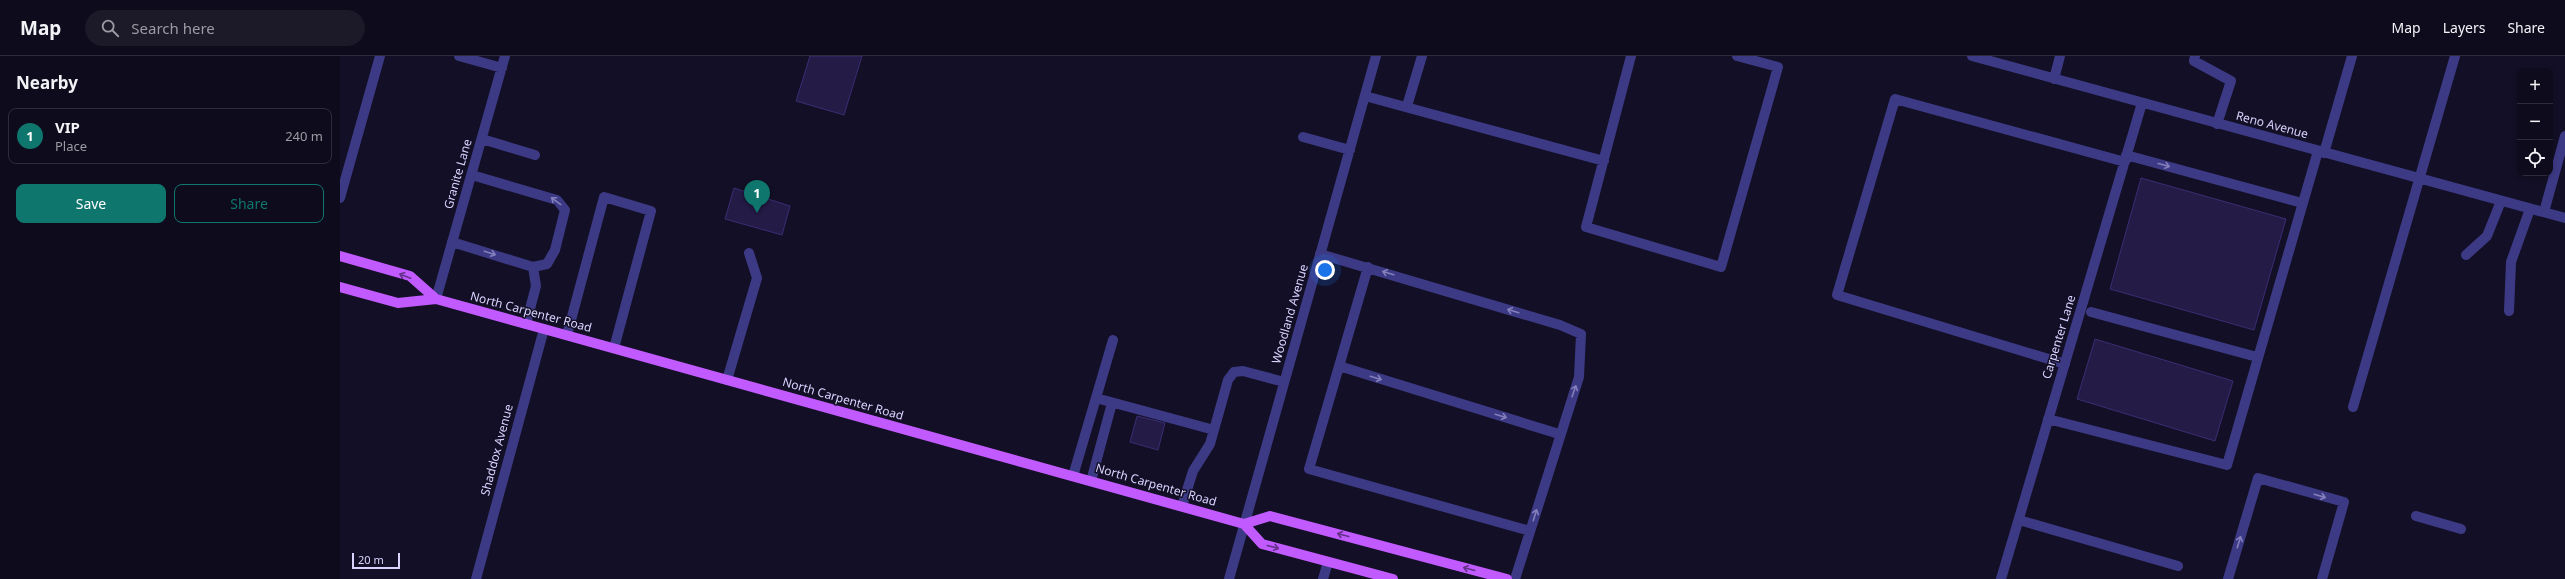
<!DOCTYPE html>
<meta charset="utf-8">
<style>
body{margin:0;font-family:"Noto Sans",sans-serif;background:#1c1929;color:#f1f3f6}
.controls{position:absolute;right:12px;top:12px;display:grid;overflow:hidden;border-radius:8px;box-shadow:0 2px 6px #0003}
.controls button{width:36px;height:36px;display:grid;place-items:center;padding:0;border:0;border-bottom:1px solid #2e2b3b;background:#0e0b1c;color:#f1f3f6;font:20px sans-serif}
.scale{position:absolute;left:12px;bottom:10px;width:48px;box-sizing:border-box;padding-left:4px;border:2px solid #d9d4ff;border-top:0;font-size:11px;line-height:14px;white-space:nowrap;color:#d9d4ff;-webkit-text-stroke:3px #130f26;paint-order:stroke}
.you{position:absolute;left:985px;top:214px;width:14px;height:14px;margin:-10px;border:3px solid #fff;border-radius:50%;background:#1a73e8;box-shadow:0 0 0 6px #1a73e833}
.badge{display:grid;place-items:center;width:26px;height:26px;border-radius:50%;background:#0f766e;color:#fff;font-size:13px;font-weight:700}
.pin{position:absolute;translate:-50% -33px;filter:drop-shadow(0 1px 2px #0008)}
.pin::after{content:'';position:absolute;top:21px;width:14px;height:12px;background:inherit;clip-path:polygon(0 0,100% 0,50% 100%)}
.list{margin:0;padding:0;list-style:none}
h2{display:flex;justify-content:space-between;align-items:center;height:52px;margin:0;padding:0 16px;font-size:17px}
h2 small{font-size:13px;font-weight:400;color:#9b9ba3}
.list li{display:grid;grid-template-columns:26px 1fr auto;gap:12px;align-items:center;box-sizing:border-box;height:56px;margin:0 8px 8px;padding:0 8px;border:1px solid #2e2b3b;border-radius:8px}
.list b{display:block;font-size:15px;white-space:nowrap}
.list p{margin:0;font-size:13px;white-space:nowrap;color:#9b9ba3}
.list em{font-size:13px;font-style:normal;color:#9b9ba3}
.actions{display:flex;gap:8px;padding:12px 16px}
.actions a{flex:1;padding:9px 0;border:1px solid #0f766e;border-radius:8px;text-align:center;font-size:14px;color:#0f766e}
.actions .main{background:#0f766e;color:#fff}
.icon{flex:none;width:22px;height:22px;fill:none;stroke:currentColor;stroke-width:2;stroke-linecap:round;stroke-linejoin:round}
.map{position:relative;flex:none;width:2225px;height:523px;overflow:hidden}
header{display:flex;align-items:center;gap:24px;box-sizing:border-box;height:56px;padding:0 20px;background:#0e0b1c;border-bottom:1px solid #2e2b3b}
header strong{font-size:19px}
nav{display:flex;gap:22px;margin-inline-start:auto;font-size:14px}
.search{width:280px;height:36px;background:#1c1929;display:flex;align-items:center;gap:10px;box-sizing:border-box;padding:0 14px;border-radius:22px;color:#9b9ba3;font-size:15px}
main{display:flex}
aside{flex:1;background:#0e0b1c}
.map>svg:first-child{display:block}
.building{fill:#241b47;stroke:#3b2d73}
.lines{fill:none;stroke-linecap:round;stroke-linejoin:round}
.minor{stroke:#3d3a85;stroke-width:10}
.major{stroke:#c25bff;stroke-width:10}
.oneway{stroke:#837fbc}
.oneway2{stroke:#623188}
.labels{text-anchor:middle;stroke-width:3;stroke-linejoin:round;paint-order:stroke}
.street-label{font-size:12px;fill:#d9d4ff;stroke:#130f26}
</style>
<header>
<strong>Map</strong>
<div class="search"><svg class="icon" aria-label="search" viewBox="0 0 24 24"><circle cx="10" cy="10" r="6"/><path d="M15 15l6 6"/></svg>Search here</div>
<nav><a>Map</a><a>Layers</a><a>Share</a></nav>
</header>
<main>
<aside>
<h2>Nearby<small></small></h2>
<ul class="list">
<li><span class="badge">1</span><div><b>VIP</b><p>Place</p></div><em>240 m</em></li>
</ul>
<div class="actions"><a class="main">Save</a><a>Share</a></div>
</aside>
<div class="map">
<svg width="2225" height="523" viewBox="0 0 2225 523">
<rect width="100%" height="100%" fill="#130f26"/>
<path class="building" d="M470 0H522L504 59 456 45Z
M1801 122 1946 163 1914 274 1770 233Z
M394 132 450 150 442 179 385 163Z
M1755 283 1893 325 1875 385 1737 343Z
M797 360 825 367 818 394 790 386Z"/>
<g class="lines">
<path class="minor" d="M119 0 162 12
M1291 0 1246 171 1381 211 1438 11 1397 0
M1632 0 2225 162
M1855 0 1854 5 1891 25 1877 68
M1714 23 1720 0
M1025 40 1264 105
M1067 50 1082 0
M963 81 1010 94
M142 83 195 99
M1984 97 2012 0
M1786 99 1962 147
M0 142 40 0
M2204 156 2225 80
M112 186 193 211 207 208 215 194 225 154 217 144 132 119
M980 198 1220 269 1241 278 1239 321 1175 523
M2126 199 2147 180 2161 145
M1028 211 969 413 1190 475
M96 243 165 0
M2169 255 2171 206 2190 153
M1751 256 1917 301
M186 268 196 230 193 211
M227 279 264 141 311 155 274 292
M1725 308 1497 239 1555 43 1785 106
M999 310 1219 378
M387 324 417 222 409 197
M756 342 874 374
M2013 351 2115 0
M1708 363 1887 409 1978 95
M733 420 773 284
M751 425 772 347
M842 450 853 415 870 388 888 324 894 316 903 315 944 326
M2076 460 2121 473
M1679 464 1838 510
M136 523 204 273
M889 523 1036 0
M983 523 988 506
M1661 523 1802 47
M1888 523 1918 422 2004 446 1982 523"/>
<path class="major" d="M0 200 70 220 96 243
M0 231 58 247 96 243 204 273 904 468 922 488 1053 523
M904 468 930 460 1167 523"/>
</g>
<defs><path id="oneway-shaft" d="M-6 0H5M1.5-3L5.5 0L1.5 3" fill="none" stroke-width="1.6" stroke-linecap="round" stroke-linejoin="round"/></defs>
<g class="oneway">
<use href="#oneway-shaft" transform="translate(1824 109) rotate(15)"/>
<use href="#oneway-shaft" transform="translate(216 145) rotate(-144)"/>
<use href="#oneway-shaft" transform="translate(150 197) rotate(18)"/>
<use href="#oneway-shaft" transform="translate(1048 217) rotate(-163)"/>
<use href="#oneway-shaft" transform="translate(1173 255) rotate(-163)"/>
<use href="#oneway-shaft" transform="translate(1036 322) rotate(17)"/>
<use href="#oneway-shaft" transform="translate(1234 335) rotate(-71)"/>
<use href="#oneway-shaft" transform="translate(1161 360) rotate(17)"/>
<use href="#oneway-shaft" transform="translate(1980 440) rotate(16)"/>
<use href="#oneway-shaft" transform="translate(1195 459) rotate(-73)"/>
<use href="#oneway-shaft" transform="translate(1899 486) rotate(-73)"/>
</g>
<g class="oneway2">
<use href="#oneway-shaft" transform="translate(65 220) rotate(-159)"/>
<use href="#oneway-shaft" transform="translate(1003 479) rotate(-165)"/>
<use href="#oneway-shaft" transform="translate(933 491) rotate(15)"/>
<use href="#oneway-shaft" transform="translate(1129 513) rotate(-165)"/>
</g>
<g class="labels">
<g class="street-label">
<text transform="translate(1932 69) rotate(15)" y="4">Reno Avenue</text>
<text transform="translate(118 118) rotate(-74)" y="4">Granite Lane</text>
<text transform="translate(191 256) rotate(15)" y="4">North Carpenter Road</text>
<text transform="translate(950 258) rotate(-74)" y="4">Woodland Avenue</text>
<text transform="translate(1719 281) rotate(-73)" y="4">Carpenter Lane</text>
<text transform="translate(503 343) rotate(16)" y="4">North Carpenter Road</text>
<text transform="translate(157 394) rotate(-75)" y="4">Shaddox Avenue</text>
<text transform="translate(816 429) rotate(16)" y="4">North Carpenter Road</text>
</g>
</g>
</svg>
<div class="controls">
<button>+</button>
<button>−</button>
<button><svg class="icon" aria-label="locate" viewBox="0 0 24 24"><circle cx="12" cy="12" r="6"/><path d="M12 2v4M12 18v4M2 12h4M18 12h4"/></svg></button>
</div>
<div class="scale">20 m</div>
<div class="you"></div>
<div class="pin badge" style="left:417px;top:157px">1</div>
</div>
</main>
